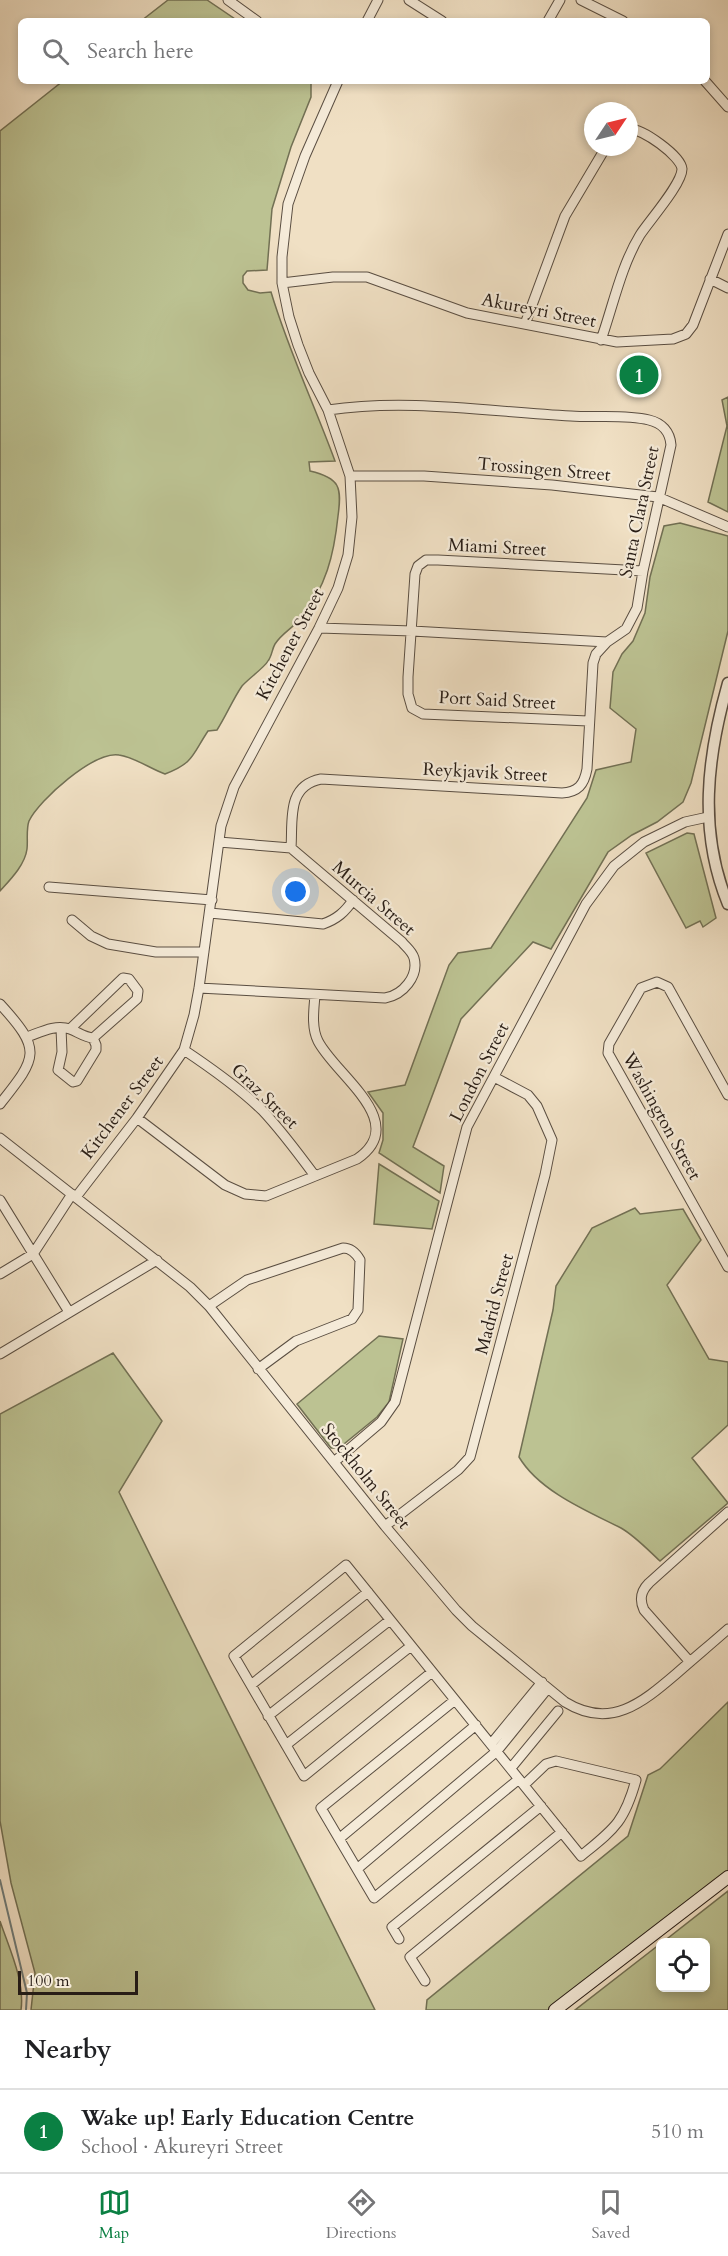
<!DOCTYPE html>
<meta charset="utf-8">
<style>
body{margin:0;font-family:Cardo,serif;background:#f2f2f2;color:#202124}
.controls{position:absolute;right:18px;bottom:18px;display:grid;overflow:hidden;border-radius:9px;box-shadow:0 3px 9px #0003}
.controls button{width:54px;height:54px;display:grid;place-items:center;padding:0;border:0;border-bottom:2px solid #e0e0e0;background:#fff;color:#202124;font:30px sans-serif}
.compass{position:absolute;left:584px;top:102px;width:54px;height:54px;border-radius:50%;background:#fff;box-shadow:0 3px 9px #0003;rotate:55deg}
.scale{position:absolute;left:18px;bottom:15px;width:120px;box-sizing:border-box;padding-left:6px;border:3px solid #281d16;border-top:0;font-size:16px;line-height:21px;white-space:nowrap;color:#281d16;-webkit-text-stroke:4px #f5ebd9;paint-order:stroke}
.you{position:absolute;left:296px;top:892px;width:21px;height:21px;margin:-15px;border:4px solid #fff;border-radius:50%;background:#1a73e8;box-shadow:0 0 0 9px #1a73e833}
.badge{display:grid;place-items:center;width:39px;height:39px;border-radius:50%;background:#0b8043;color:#fff;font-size:20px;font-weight:700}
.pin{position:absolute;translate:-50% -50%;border:3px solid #fff;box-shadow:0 2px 6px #0006}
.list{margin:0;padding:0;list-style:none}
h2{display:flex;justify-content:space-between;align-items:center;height:78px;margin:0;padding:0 24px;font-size:26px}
h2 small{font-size:20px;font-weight:400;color:#757577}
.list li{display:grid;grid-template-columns:39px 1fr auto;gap:18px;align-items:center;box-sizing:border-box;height:84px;padding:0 24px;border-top:2px solid #e0e0e0}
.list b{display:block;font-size:22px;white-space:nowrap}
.list p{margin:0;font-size:20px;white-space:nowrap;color:#757577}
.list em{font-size:20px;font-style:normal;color:#757577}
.icon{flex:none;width:33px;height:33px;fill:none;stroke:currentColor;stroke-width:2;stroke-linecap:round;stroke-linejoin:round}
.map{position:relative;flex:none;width:728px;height:2010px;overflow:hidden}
.search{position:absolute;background:#fff;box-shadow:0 3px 9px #0003;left:18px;right:18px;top:18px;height:66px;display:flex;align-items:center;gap:15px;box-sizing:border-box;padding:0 21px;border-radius:9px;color:#757577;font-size:22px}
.sheet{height:162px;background:#fff}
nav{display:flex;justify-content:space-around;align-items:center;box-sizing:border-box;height:84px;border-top:2px solid #e0e0e0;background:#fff;font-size:16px;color:#757577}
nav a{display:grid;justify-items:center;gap:3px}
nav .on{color:#0b8043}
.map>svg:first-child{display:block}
.green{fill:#bcc292;stroke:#727054;stroke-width:1.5}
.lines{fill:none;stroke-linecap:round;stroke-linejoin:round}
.stream{stroke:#6f7c7a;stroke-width:2}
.minor-casing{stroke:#5a4e42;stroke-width:11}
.tertiary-casing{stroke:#5a4e42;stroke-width:13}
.secondary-casing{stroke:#281d16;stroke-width:14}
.minor{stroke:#f5ebd9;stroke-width:9}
.tertiary{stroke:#f5ebd9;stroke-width:10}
.secondary{stroke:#f5ebd9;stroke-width:12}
.labels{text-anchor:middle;stroke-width:4.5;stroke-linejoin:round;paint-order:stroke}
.street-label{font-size:18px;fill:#281d16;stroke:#f5ebd9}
</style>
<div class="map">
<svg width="728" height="2010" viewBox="0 0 728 2010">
<rect width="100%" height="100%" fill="#f0e0c4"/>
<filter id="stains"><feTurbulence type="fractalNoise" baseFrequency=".00333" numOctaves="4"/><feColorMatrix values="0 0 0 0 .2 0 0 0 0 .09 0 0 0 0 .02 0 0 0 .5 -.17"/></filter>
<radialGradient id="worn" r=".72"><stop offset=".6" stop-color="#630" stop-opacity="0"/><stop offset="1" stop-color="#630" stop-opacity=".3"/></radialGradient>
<path class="green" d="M168 0H207L238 21H141Z
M63 81H311V97L291 147 272 209 267 270 247 271 243 276V283L248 290 260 293 271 292C288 349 314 404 335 461L309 462 310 471C340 478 342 487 338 516 334 555 326 587 301 618 293 628 282 633 275 644 272 649 272 656 268 661 264 668 249 678 242 686 233 699 226 716 217 730L208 731C192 755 194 763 165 774 151 769 134 757 119 755 94 751 39 800 29 821 26 829 28 841 27 849 25 865 10 880 0 891V131Z
M728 397V512L708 502 727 426 722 400Z
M680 523 728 536V631L691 783 683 802 657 822 632 835 608 852 551 949 533 942 461 1019 413 1147 444 1166 440 1193 379 1153 383 1140V1113L368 1092 405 1085 449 965 458 953 491 948 587 798 596 770 631 762 636 729 610 708 613 672 622 654 633 641 645 613 650 577 664 526Z
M687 833 694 834 716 918 703 927 700 921 686 928 646 853Z
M379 1164 439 1201 432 1229 374 1224Z
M635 1208 640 1214 683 1209 701 1240 667 1285 709 1359 728 1362V1425L692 1458 728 1503 660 1561C648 1550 635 1536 621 1528 587 1511 539 1491 519 1457L553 1310 556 1286 592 1228Z
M379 1336 403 1339 389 1402 377 1417 339 1448H331L297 1404Z
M113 1353 162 1421 119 1492 375 2010H31L35 1973 11 1883 0 1821V1414Z
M728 1702V1877L555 2010H426L427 2000 628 1836 648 1775 660 1769Z
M728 1891V2010H575L660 1944V1988H706V1942H663Z
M0 1921C9 1948 25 1981 21 2010H0Z"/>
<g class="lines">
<path class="stream" d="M0 1880 27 1993 26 2010"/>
<g class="minor-casing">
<path id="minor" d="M228 0 257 21
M409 0 442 21
M581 0 623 21
M367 21 378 0
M548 21 560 0
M705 81 728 107
M710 279 728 288
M282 283 333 277H367L467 313 617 342 673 339 686 334 693 325 728 234
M525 324 565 216 606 147
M601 340C613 306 621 266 640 235 649 221 682 184 682 169 681 156 642 128 629 129
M350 476H424L552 485 658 497 728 527
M319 628 412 631 607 642 626 629 637 608 643 571 671 445C670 432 662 423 649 420 624 414 596 418 571 416 490 412 409 398 328 410
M588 721 423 714 412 708 408 694V677L415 574 418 566 426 560H438L643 571
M291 848C293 820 286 786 321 779L562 793C578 792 584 785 587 769L593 663 596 654 607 642
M49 887 212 900
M210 913 323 924C337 919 345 912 353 900
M72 920 91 936 108 944 156 952H204
M199 988 385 998C403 995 419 976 414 958 412 951 406 947 402 942L291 848 219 842
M0 1004C43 1051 37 1057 0 1104
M61 1028 62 1052 58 1070 73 1082 77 1081 96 1050V1045L93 1038
M27 1037C41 1032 55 1024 70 1029 78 1032 84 1037 93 1038L137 999 138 991 129 979 123 978 70 1029
M184 1050C211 1068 238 1087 262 1110 281 1130 298 1153 315 1176
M728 1095 668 987 657 982 641 988 609 1044 608 1053 728 1267
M137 1118 225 1185 245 1194 266 1196 357 1159C411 1122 335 1075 318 1041 311 1027 314 1009 315 995
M0 1138 190 1287 209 1306 385 1526 456 1610 472 1626 565 1702C610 1730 642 1703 676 1674 693 1659 711 1644 728 1629
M76 1197 137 1118 184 1050 194 1015 199 988 221 826 234 787 319 628 338 588 348 555 352 517 350 476 328 410 309 373 298 345 289 317 282 283V257L288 204 305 156 338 81
M0 1200 69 1312
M0 1274 33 1254 72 1194
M209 1306 247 1280 343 1248C351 1248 356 1253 360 1260L358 1310 352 1319 296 1341 258 1369
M0 1354 157 1260
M334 1462 381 1422 395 1402 467 1127 586 904 614 866 644 842 685 822 708 817
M385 1526 458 1470 470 1457 545 1175 552 1140 537 1106 528 1095 494 1077
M690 1662 644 1610C639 1599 641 1591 649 1583L728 1512
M432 1672 304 1776 234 1656 346 1565C425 1662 503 1759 581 1856 614 1829 624 1823 636 1780L556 1761 546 1764 524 1785
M251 1685 368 1592
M455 1700 321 1808 374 1898 519 1779
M268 1716 390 1620
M491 1744 542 1682
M286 1745 411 1646
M511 1768 558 1711
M340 1838 476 1725
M357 1869 497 1751 548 1688
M399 1939 392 1927 541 1806
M425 1981 410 1957 562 1832"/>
</g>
<g class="tertiary-casing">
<path id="tertiary" d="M728 683C707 757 698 831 728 904"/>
</g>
<g class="secondary-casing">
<path id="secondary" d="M555 2010 728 1877"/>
</g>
<use href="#minor" class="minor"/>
<use href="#tertiary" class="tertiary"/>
<use href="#secondary" class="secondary"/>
</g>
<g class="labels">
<g class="street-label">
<text transform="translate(539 310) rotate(11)" y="6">Akureyri Street</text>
<text transform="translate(544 469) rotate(5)" y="6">Trossingen Street</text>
<text transform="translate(639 512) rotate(-78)" y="6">Santa Clara Street</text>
<text transform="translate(497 547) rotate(3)" y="6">Miami Street</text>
<text transform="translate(290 644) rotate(-62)" y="6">Kitchener Street</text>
<text transform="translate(497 700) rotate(3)" y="6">Port Said Street</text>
<text transform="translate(485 772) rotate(3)" y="6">Reykjavik Street</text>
<text transform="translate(374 898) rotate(41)" y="6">Murcia Street</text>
<text transform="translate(479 1072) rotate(-63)" y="6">London Street</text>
<text transform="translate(265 1096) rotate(44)" y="6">Graz Street</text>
<text transform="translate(122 1107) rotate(-53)" y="6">Kitchener Street</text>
<text transform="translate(662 1116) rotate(61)" y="6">Washington Street</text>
<text transform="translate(494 1304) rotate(-75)" y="6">Madrid Street</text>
<text transform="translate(366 1476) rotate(51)" y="6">Stockholm Street</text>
</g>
</g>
<rect width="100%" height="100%" filter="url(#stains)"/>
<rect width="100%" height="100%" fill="url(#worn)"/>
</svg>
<div class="controls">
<button><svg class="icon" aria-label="locate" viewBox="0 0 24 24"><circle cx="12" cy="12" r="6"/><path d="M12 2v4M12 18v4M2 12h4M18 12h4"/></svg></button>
</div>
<svg class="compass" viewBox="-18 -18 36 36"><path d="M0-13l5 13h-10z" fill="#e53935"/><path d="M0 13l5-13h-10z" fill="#757577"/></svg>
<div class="scale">100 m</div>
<div class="you"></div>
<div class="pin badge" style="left:639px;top:375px">1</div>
<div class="search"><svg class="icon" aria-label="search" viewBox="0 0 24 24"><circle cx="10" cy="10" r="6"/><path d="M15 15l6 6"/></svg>Search here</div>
</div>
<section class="sheet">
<h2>Nearby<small></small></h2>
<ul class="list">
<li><span class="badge">1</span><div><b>Wake up! Early Education Centre</b><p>School · Akureyri Street</p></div><em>510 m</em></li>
</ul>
</section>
<nav>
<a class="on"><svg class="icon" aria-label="map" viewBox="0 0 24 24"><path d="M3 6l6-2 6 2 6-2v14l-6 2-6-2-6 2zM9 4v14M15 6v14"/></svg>Map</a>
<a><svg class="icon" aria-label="directions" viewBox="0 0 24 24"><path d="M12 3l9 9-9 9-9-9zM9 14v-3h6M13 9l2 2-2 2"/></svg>Directions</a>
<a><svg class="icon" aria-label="saved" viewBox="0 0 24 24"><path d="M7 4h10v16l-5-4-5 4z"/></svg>Saved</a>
</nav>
